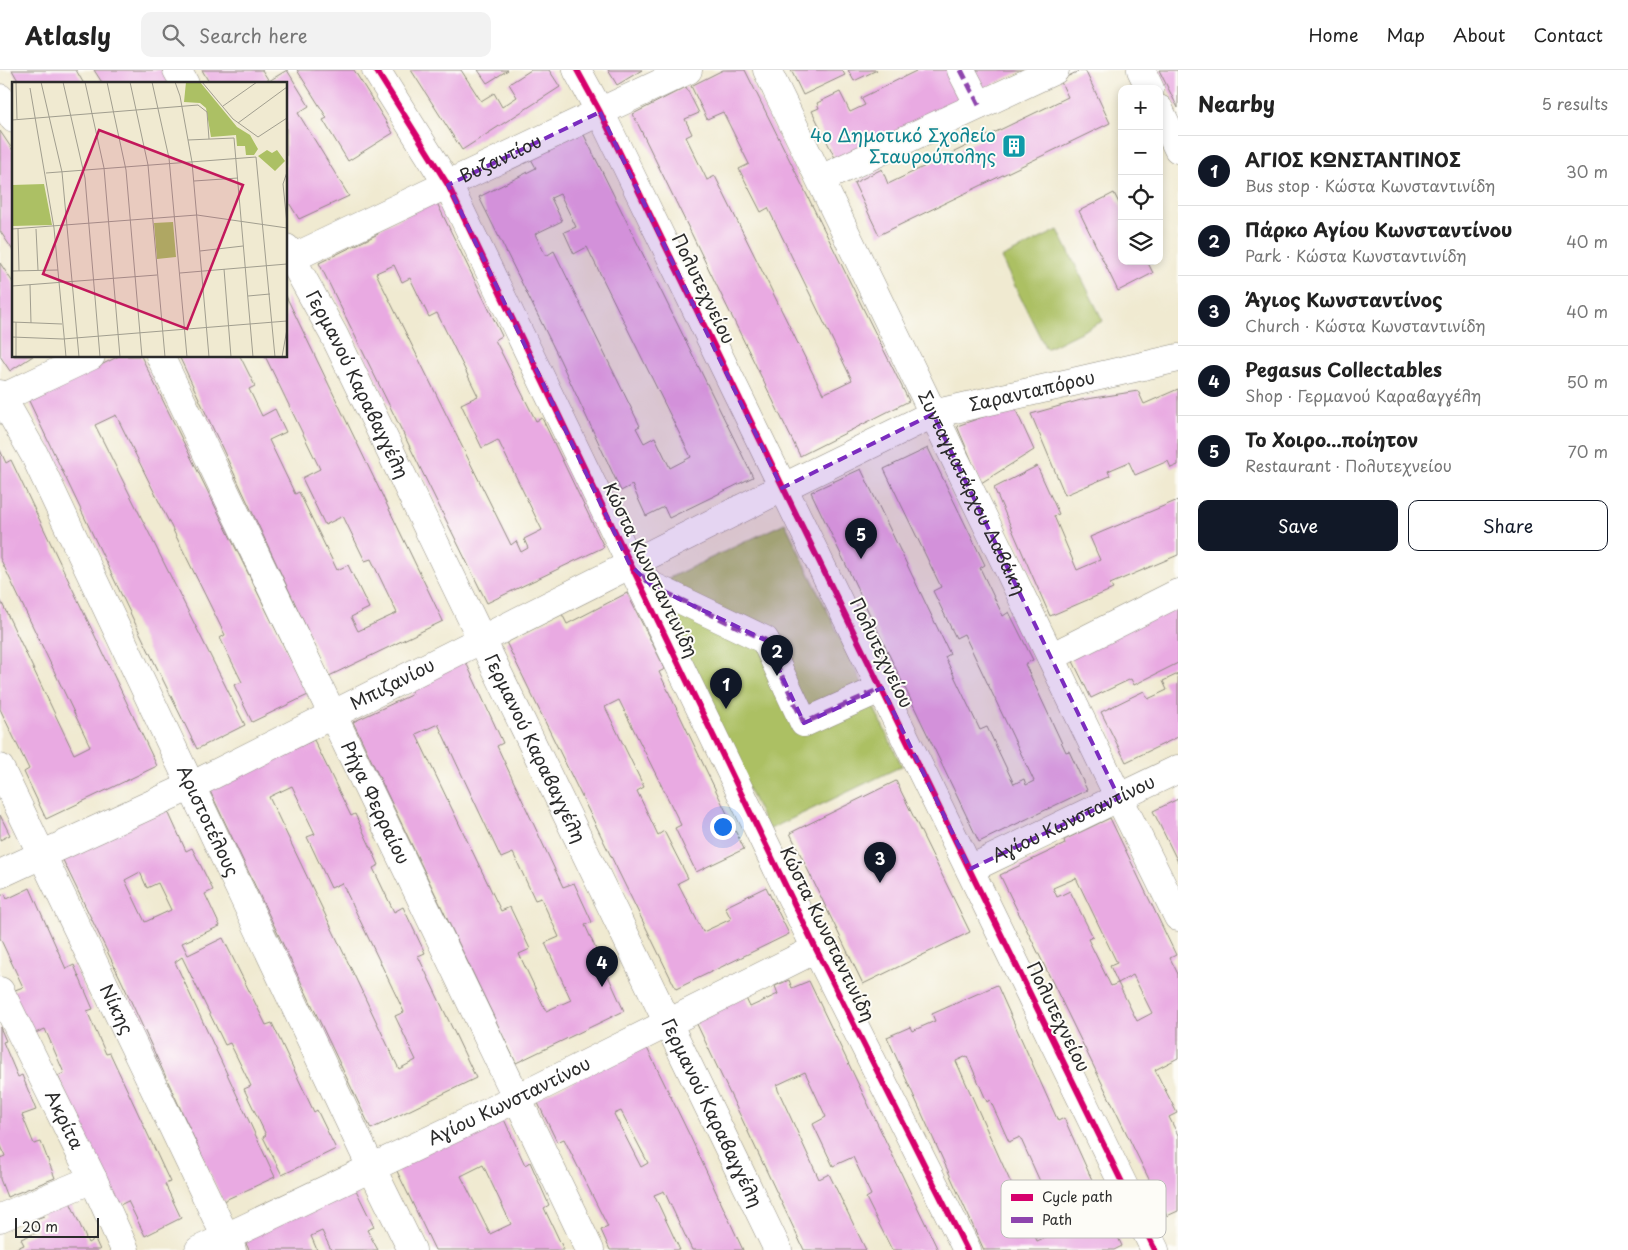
<!DOCTYPE html>
<meta charset="utf-8">
<style>
body{margin:0;font-family:"Playpen Sans",sans-serif;background:#f2f2f2;color:#222}
.controls{position:absolute;right:15px;top:15px;display:grid;overflow:hidden;border-radius:10px;box-shadow:0 2px 8px #0003}
.controls button{width:45px;height:45px;display:grid;place-items:center;padding:0;border:0;border-bottom:1px solid #e0e0e0;background:#fff;color:#222;font:25px sans-serif}
.scale{position:absolute;left:15px;bottom:12px;width:84px;box-sizing:border-box;padding-left:5px;border:2px solid #2b2b2b;border-top:0;font-size:14px;line-height:18px;white-space:nowrap;color:#2b2b2b;-webkit-text-stroke:4px #fdfcf7;paint-order:stroke}
.you{position:absolute;left:722px;top:756px;width:18px;height:18px;margin:-12px;border:4px solid #fff;border-radius:50%;background:#1a73e8;box-shadow:0 0 0 8px #1a73e833}
.badge{display:grid;place-items:center;width:32px;height:32px;border-radius:50%;background:#111827;color:#fff;font-size:16px;font-weight:700}
.pin{position:absolute;translate:-50% -41px;filter:drop-shadow(0 1px 2px #0008)}
.pin::after{content:'';position:absolute;top:26px;width:18px;height:15px;background:inherit;clip-path:polygon(0 0,100% 0,50% 100%)}
.list{margin:0;padding:0;list-style:none}
h2{display:flex;justify-content:space-between;align-items:center;height:65px;margin:0;padding:0 20px;font-size:21px}
h2 small{font-size:16px;font-weight:400;color:#767676}
.list li{display:grid;grid-template-columns:32px 1fr auto;gap:15px;align-items:center;box-sizing:border-box;height:70px;padding:0 20px;border-top:1px solid #e0e0e0}
.list b{display:block;font-size:19px;white-space:nowrap}
.list p{margin:0;font-size:16px;white-space:nowrap;color:#767676}
.list em{font-size:16px;font-style:normal;color:#767676}
.actions{display:flex;gap:10px;padding:15px 20px}
.actions a{flex:1;padding:11px 0;border:1px solid #111827;border-radius:10px;text-align:center;font-size:18px;color:#111827}
.actions .main{background:#111827;color:#fff}
.icon{flex:none;width:28px;height:28px;fill:none;stroke:currentColor;stroke-width:2;stroke-linecap:round;stroke-linejoin:round}
.map{position:relative;flex:none;width:1178px;height:1180px;overflow:hidden}
header{display:flex;align-items:center;gap:30px;box-sizing:border-box;height:70px;padding:0 25px;background:#fff;border-bottom:1px solid #e0e0e0}
header strong{font-size:24px}
nav{display:flex;gap:28px;margin-inline-start:auto;font-size:18px}
.search{width:350px;height:45px;background:#f2f2f2;display:flex;align-items:center;gap:12px;box-sizing:border-box;padding:0 18px;border-radius:10px;color:#767676;font-size:19px}
main{display:flex}
aside{flex:1;background:#fff}
.map>svg:first-child{display:block}
.green{fill:#acc064;stroke:#6c7648}
.building{fill:#e9aae2;fill-rule:evenodd}
.lines{fill:none;stroke-linecap:round;stroke-linejoin:round}
.minor-casing{stroke:#8e8a7e;stroke-width:29}
.minor{stroke:#fff;stroke-width:28}
.quiet{stroke:#8e44ad;stroke-width:5;stroke-dasharray:10 5;stroke-linecap:butt}
.cycleway-casing{stroke:#fdfcf7;stroke-width:9}
.cycleway{stroke:#d6006c;stroke-width:6}
.marked{fill:#7b2cbf;fill-opacity:0.2;stroke:#7b2cbf;stroke-width:4;stroke-dasharray:10 6;stroke-linejoin:round}
.labels{text-anchor:middle;stroke-width:4;stroke-linejoin:round;paint-order:stroke}
.culture-label{font-size:18px;fill:#0d838f;stroke:#fdfcf7;text-anchor:end}
.street-label{font-size:18px;fill:#2b2b2b;stroke:#fdfcf7}
.inset-road{fill:none;stroke:#a19e8f;stroke-width:1}
.view{fill:#c2185b;fill-opacity:0.15;stroke:#c2185b;stroke-width:2.5}
.inset-edge{fill:none;stroke:#2b2b2b;stroke-width:2.5}
.key{fill:#fdfcf7;stroke:#bebdba;stroke-width:1}
.key-label{font-size:14px;fill:#2b2b2b}
</style>
<header>
<strong>Atlasly</strong>
<div class="search"><svg class="icon" aria-label="search" viewBox="0 0 24 24"><circle cx="10" cy="10" r="6"/><path d="M15 15l6 6"/></svg>Search here</div>
<nav><a>Home</a><a>Map</a><a>About</a><a>Contact</a></nav>
</header>
<main>
<div class="map">
<svg width="1178" height="1180" viewBox="0 0 1178 1180">
<rect width="100%" height="100%" fill="#fdfcf7"/>
<filter id="ink" filterUnits="userSpaceOnUse"><feTurbulence type="fractalNoise" baseFrequency=".02" numOctaves="2"/><feDisplacementMap in="SourceGraphic" scale="10" xChannelSelector="R" yChannelSelector="G"/><feConvolveMatrix kernelMatrix="1 2 1 2 8 2 1 2 1" color-interpolation-filters="sRGB"/></filter>
<filter id="wash" filterUnits="userSpaceOnUse"><feTurbulence type="fractalNoise" baseFrequency=".0096" numOctaves="4" result="noise"/><feDisplacementMap in="SourceGraphic" scale="20" xChannelSelector="R" yChannelSelector="G"/><feGaussianBlur stdDeviation="1.12" result="paint"/><feColorMatrix in="noise" values="0 0 0 0 0 0 0 0 0 0 0 0 0 0 0 0 0 1.4 0 .05"/><feComposite in="paint" operator="in"/></filter>
<g filter="url(#wash)">
<rect width="100%" height="100%" fill="#f0ead1"/>
<path class="green" d="M1058 160 1103 251 1046 279 1001 188Z
M785 453 902 696 768 760 652 516Z"/>
<g id="blocks">
<path class="building" d="M12 0H76L84 14H20Z
M94 0H162L171 14H103Z
M202 0H262L269 11 287 0 309 36 298 43 349 126 299 149 286 128V14H210Z
M297 0H354L393 63 348 91 323 50 327 48Z
M411 0H461L481 31 494 23 502 37 517 27 509 14 531 0H549L560 17 462 80Z
M478 0H508L487 13Z
M608 0H642L617 15Z
M723 0H745L909 331 800 386 633 44 686 17 699 43 685 49 692 64 686 67 707 110 715 106 823 324 852 310 768 138 761 142 739 99 749 94 723 42 707 49 691 16Z
M791 0H842L845 5 803 25Z
M848 0H877L854 11Z
M918 0H953L966 27 836 90 812 41 819 38 817 33 840 22 850 42 865 35 861 28Z
M974 0H1023L983 19Z
M1081 0H1085L1110 53 879 165 854 113 882 99 888 114 1068 27 1060 10Z
M1159 0H1178V38Z
M0 61 14 82V182L0 161Z
M582 61 753 407 669 448 664 437 646 446 632 415 621 421 560 290 479 127 536 98 530 87ZM560 124 576 157 564 162 574 184 587 177 691 387 670 398 655 367 644 373 636 358 640 356 554 181 546 186 535 164 562 151 551 128Z
M1114 123 1122 139V191H1147L1153 203 1118 221 1079 141Z
M436 131 502 266 495 270 536 351 542 348 604 477 487 533 319 193 378 164 377 160ZM394 195 402 212 410 208 429 247 437 243 478 326 461 334 482 378 498 370 542 460 524 469 528 478 521 482 516 471 511 475 376 203Z
M0 193 14 214V286H33L10 301 0 286Z
M286 226 443 551 329 606 179 286H240L255 316 249 319 262 346 275 339 286 362 269 370 295 424 299 422 337 500 348 495 369 538 351 547 358 561 397 543 371 489 365 491 343 446 325 455 302 408 320 399 265 286H286Z
M119 286H141L308 625 252 652 234 615 242 612 220 568 225 565 116 345 95 355 245 655 197 679 134 551 29 331Z
M1178 319V395L1171 398 1168 391 1135 405 1129 392 1108 401 1110 406 1065 425 1031 344 1081 330 1138 321 1144 334Z
M1014 336 1034 380 981 413 957 356Z
M928 378 985 495 980 498 1003 546 1009 542 1033 590 1025 594 1066 682 1069 681 1087 720 979 772 811 422 861 399 950 584 945 587 980 660 987 657 1014 714 1024 709 1026 715 1034 711 964 564 956 568 933 521 941 517 884 399Z
M0 380 6 393 11 390 157 696 46 749 24 702 29 699 0 639V529L74 684 90 676 0 488Z
M1037 396 1059 444 1054 446 1077 500 1100 490 1090 467 1178 430V485L1110 514 1113 519 1050 546 994 418Z
M627 523 665 599 659 602 744 779 696 802 675 758 681 755 619 630 605 637 644 717 637 721 658 765 664 761 688 808 678 813 703 862 731 849 725 837 766 817 789 864 676 919 506 572 562 544 567 554Z
M1178 536V593L1134 615 1131 609 1091 628 1069 583Z
M464 588 503 673 497 676 563 817 574 813 592 852 585 855 624 941 516 993 353 652 413 624 408 614ZM438 654 501 788 513 783 535 830 541 828 559 867 545 873 571 930 546 941 519 884 530 879 510 837 501 841 416 664Z
M1178 604V667L1126 692 1101 642 1144 621 1148 629 1167 620 1163 611Z
M314 670 351 746 355 744 379 795 373 798 394 842 403 837 425 883 418 886 476 1008 371 1059 209 719ZM292 716 315 764 307 767 331 818 342 813 404 942 395 946 416 990 399 999 269 727Z
M896 711 970 862 863 914 790 763Z
M1178 729V792L1153 741Z
M166 737 186 781 192 778 213 820 205 824 220 856 182 873 188 885 223 868 266 955 272 953 314 1042 317 1040 336 1079 282 1105 263 1067 266 1065 244 1019 251 1016 230 973 225 975 182 887 175 892 275 1107 223 1131 123 914 61 786ZM140 802 147 818 158 813 171 840 145 852 125 810Z
M0 745 10 765 0 770Z
M1110 748 1176 885 1170 888 1178 904V988L1155 1000 1177 1043 1169 1047 1178 1065V1141L1167 1146 1000 805 1065 774 1064 770ZM1076 808 1117 893 1110 896 1118 913 1111 916 1088 869 1093 867 1070 821 1057 827 1053 818ZM1133 905 1152 943 1137 951 1118 913Z
M30 818 66 899 74 895 93 939 87 941 106 984 110 983 170 1112 165 1114 181 1148 145 1166 128 1131 118 1136 58 1006 64 1003 45 959 28 966 10 922 23 917 0 868V826L5 824 7 829Z
M789 910 792 918 809 911 938 1180H892L866 1128 871 1125 853 1087 833 1096 813 1054 826 1047 805 1002 777 1015 778 1020 819 1109 829 1104 866 1180H804L695 950 745 926 750 937 778 924 775 916Z
M997 915 1058 1051 1064 1048 1122 1176 1114 1180H984L887 967 910 957 912 961 935 951 932 944ZM967 986 987 1032 990 1030 1009 1072 1020 1067 1062 1160 1037 1171 956 991Z
M0 957 6 971 3 972 18 1007 22 1005 36 1040 22 1045 34 1074 41 1072 55 1108 7 1127 0 1109V1088L5 1086 0 1073Z
M646 976 690 1066 743 1180H692L664 1121 654 1125 680 1180H610L601 1160 608 1157 564 1069 557 1072 536 1029ZM621 1041 648 1093 641 1097 614 1044Z
M502 1045 525 1095 530 1092 549 1135 544 1138 564 1180H435L395 1097ZM483 1095 511 1154 490 1164 461 1106Z
M354 1116 374 1157 367 1160 378 1180H331L322 1161 311 1166 317 1180H249L244 1169Z
M67 1125 88 1173 95 1169 100 1180H12L24 1175 21 1169 38 1162 33 1150 44 1146 39 1136Z"/>
</g>
</g>
<g filter="url(#ink)">
<use href="#blocks" fill-opacity="0" stroke="#8e8a7e" stroke-width="1"/>
<g class="lines">
<g class="minor-casing">
<g id="minor">
<path d="M177 0 185 14"/>
<path d="M376 0 448 115 816 879 967 1180"/>
<path d="M577 0 600 42 1155 1180"/>
<path id="s1" d="M767 0 1119 728 1178 847"/>
<path d="M961 0 979 35"/>
<path d="M1141 0 1150 19"/>
<path d="M0 28 14 49"/>
<path d="M1159 39 1178 79"/>
<path d="M821 109 1055 0"/>
<path id="s2" d="M286 178 334 265 778 1180"/>
<path id="s3" d="M286 191 688 0"/>
<path id="s4" d="M160 286 590 1180"/>
<path id="s5" d="M0 324 34 384 371 1097 412 1180"/>
<path d="M0 329 91 286"/>
<path d="M637 501 652 516 765 570 804 653 882 618"/>
<path d="M1051 587 1178 523"/>
<path id="s6" d="M0 698 232 1180"/>
<path id="s7" d="M970 799 1178 699"/>
<path id="s8" d="M0 804 191 716 782 418 933 344 1178 288"/>
<path id="s9" d="M0 921 93 1109 125 1180"/>
<path d="M0 1148 93 1109"/>
<path id="s10" d="M199 1180 518 1028 816 879"/>
</g>
</g>
<use href="#minor" class="minor"/>
<path class="quiet" d="M961 0 979 35
M641 505 652 516 765 570 804 653 882 618"/>
<g class="cycleway-casing">
<path id="cycleway" d="M376 0 448 115 816 879 967 1180
M577 0 600 42 1155 1180"/>
</g>
<use href="#cycleway" class="cycleway"/>
</g>
</g>
<path class="marked" d="M600 42 782 418 933 344 1119 728 970 799 882 618 804 653 765 570 652 516 630 495 448 115Z"/>
<defs>
<g id="building-square" transform="scale(1.25)"><rect x="-9" y="-9" width="18" height="18" rx="4" fill="#0f9aa8" stroke="#fdfcf7"/><path d="M-4-6H4V6H1V3H-1V6H-4ZM-2.5-4.3h1.7v1.8h-1.7ZM.8-4.3h1.7v1.8H.8ZM-2.5-1h1.7V.8h-1.7ZM.8-1h1.7V.8H.8Z" fill="#fff"/></g>
</defs>
<g fill-rule="evenodd">
<use href="#building-square" x="1014" y="76"/>
</g>
<g class="labels">
<g class="culture-label">
<text x="996" y="72">4ο Δημοτικό Σχολείο<tspan x="996" dy="21">Σταυρούπολης</tspan></text>
</g>
<g class="street-label">
<text dy="6" stroke="none"><textPath href="#s3" startOffset="238">Βυζαντίου</textPath></text>
<text transform="translate(703 219) rotate(64)" y="6">Πολυτεχνείου</text>
<text dy="6" stroke="none"><textPath href="#s2" startOffset="154">Γερμανού Καραβαγγέλη</textPath></text>
<text dy="6" stroke="none"><textPath href="#s8" startOffset="1142">Σαρανταπόρου</textPath></text>
<text dy="6" stroke="none"><textPath href="#s1" startOffset="470">Συνταγματάρχου Δαβάκη</textPath></text>
<text transform="translate(650 500) rotate(64)" y="6">Κώστα Κωνσταντινίδη</text>
<text transform="translate(881 583) rotate(64)" y="6">Πολυτεχνείου</text>
<text dy="6" stroke="none"><textPath href="#s8" startOffset="436">Μπιζανίου</textPath></text>
<text dy="6" stroke="none"><textPath href="#s2" startOffset="559">Γερμανού Καραβαγγέλη</textPath></text>
<text dy="6" stroke="none"><textPath href="#s4" startOffset="496">Ρήγα Φερραίου</textPath></text>
<text dy="6" stroke="none"><textPath href="#s7" startOffset="115">Αγίου Κωνσταντίνου</textPath></text>
<text dy="6" stroke="none"><textPath href="#s5" startOffset="475">Αριστοτέλους</textPath></text>
<text transform="translate(827 864) rotate(64)" y="6">Κώστα Κωνσταντινίδη</text>
<text dy="6" stroke="none"><textPath href="#s6" startOffset="268">Νίκης</textPath></text>
<text transform="translate(1058 947) rotate(64)" y="6">Πολυτεχνείου</text>
<text dy="6" stroke="none"><textPath href="#s10" startOffset="344">Αγίου Κωνσταντίνου</textPath></text>
<text dy="6" stroke="none"><textPath href="#s2" startOffset="964">Γερμανού Καραβαγγέλη</textPath></text>
<text dy="6" stroke="none"><textPath href="#s9" startOffset="144">Ακρίτα</textPath></text>
</g>
</g>
<g transform="translate(12 12)">
<rect width="275" height="275" fill="#f0ead1"/>
<path d="M174 0H188L225 45 238 53 246 67 242 73H234L233 64H225L224 53 199 55 194 26 188 21 172 20ZM255 68 260 71 265 68 273 79 263 89 246 74ZM32 102 40 143 0 144V103ZM161 140 164 175 145 177 142 141Z" fill="#acc064"/>
<path class="inset-road" d="M4 0 5 37M29 0 50 90 67 275M51 0 73 96 88 275M73 0 92 86 108 275M95 0 114 88 130 275M118 0 136 83 153 275M140 0 157 76 175 275M163 0 168 14 180 80 197 275M190 0 221 37 246 55 275 36M18 6 42 146 54 275M211 24 245 0M0 38 186 23 195 30 197 57M226 41 275 5M176 58 222 56 241 275M275 90 271 102 275 142M34 91 244 75 263 275M182 99 226 96M0 147 185 133 275 146M6 147 7 189M24 147 26 188M188 169 231 164M212 187 219 275M0 189 46 188M168 191 275 182M18 203 19 241M0 204 145 193M236 214 258 212M0 240 50 242M0 255 51 257 275 239M4 275V240M270 275 275 247"/>
<path class="view" d="M87 48 231 103 175 247 31 192Z"/>
<rect width="275" height="275" class="inset-edge"/>
</g>
<rect x="1001" y="1110" width="165" height="58" rx="8" class="key"/>
<rect x="1011" y="1124" width="22" height="7" fill="#d6006c"/>
<rect x="1011" y="1147" width="22" height="6" fill="#8e44ad"/>
<g class="key-label">
<text x="1042" y="1132">Cycle path</text>
<text x="1042" y="1155">Path</text>
</g>
</svg>
<div class="controls">
<button>+</button>
<button>−</button>
<button><svg class="icon" aria-label="locate" viewBox="0 0 24 24"><circle cx="12" cy="12" r="6"/><path d="M12 2v4M12 18v4M2 12h4M18 12h4"/></svg></button>
<button><svg class="icon" aria-label="layers" viewBox="0 0 24 24"><path d="M12 4l9 5-9 5-9-5zM3 14l9 5 9-5"/></svg></button>
</div>
<div class="scale">20 m</div>
<div class="you"></div>
<div class="pin badge" style="left:726px;top:639px">1</div>
<div class="pin badge" style="left:777px;top:606px">2</div>
<div class="pin badge" style="left:880px;top:813px">3</div>
<div class="pin badge" style="left:602px;top:917px">4</div>
<div class="pin badge" style="left:861px;top:489px">5</div>
</div>
<aside>
<h2>Nearby<small>5 results</small></h2>
<ul class="list">
<li><span class="badge">1</span><div><b>ΑΓΙΟΣ ΚΩΝΣΤΑΝΤΙΝΟΣ</b><p>Bus stop · Κώστα Κωνσταντινίδη</p></div><em>30 m</em></li>
<li><span class="badge">2</span><div><b>Πάρκο Αγίου Κωνσταντίνου</b><p>Park · Κώστα Κωνσταντινίδη</p></div><em>40 m</em></li>
<li><span class="badge">3</span><div><b>Άγιος Κωνσταντίνος</b><p>Church · Κώστα Κωνσταντινίδη</p></div><em>40 m</em></li>
<li><span class="badge">4</span><div><b>Pegasus Collectables</b><p>Shop · Γερμανού Καραβαγγέλη</p></div><em>50 m</em></li>
<li><span class="badge">5</span><div><b>Το Χοιρο...ποίητον</b><p>Restaurant · Πολυτεχνείου</p></div><em>70 m</em></li>
</ul>
<div class="actions"><a class="main">Save</a><a>Share</a></div>
</aside>
</main>
